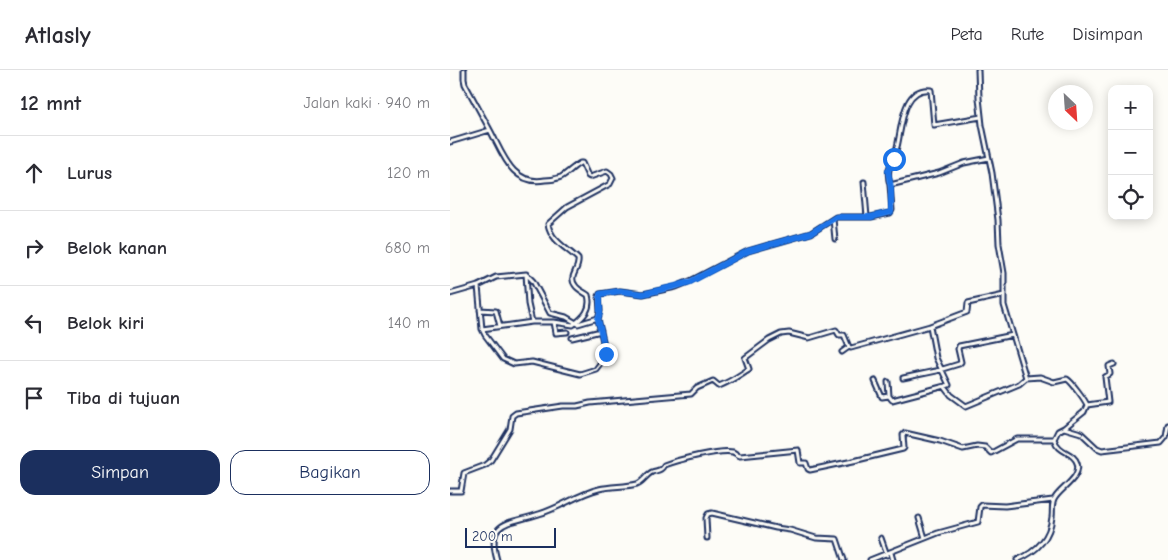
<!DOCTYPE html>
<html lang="id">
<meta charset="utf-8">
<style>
body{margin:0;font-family:"Comic Neue",sans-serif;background:#f2f2f3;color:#2b2b33}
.controls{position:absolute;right:15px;top:15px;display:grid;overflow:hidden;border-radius:10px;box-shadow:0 2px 12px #0003}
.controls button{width:45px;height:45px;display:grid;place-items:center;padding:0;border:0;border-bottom:1px solid #e1e1e2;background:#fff;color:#2b2b33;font:25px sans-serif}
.compass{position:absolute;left:598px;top:15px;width:45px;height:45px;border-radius:50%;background:#fff;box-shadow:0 2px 12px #0003;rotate:155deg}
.scale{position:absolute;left:15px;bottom:12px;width:91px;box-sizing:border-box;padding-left:5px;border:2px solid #1b2f5e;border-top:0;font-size:14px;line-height:18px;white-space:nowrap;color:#1b2f5e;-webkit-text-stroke:4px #fdfcf7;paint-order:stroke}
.stop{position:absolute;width:15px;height:15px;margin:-11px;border:4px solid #1a73e8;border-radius:50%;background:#fff}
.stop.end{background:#1a73e8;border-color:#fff;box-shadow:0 1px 5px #0008}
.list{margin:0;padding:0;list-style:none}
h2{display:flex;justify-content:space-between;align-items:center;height:65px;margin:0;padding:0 20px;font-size:21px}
h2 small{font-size:16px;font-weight:400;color:#7c7c81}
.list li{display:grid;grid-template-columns:32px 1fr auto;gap:15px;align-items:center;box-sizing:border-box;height:75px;padding:0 20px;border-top:1px solid #e1e1e2}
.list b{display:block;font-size:19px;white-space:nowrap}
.list em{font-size:16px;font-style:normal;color:#7c7c81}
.actions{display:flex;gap:10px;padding:15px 20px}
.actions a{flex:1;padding:11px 0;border:1px solid #1b2f5e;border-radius:15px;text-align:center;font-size:18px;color:#1b2f5e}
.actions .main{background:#1b2f5e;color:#fff}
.icon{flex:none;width:28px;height:28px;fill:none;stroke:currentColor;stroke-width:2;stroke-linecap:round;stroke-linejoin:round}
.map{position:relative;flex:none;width:718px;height:490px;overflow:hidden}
header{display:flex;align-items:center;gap:30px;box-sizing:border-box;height:70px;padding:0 25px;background:#fff;border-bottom:1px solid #e1e1e2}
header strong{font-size:24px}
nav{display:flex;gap:28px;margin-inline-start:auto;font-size:18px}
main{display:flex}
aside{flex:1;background:#fff}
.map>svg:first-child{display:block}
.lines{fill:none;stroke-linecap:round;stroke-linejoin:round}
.minor-casing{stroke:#1b2f5e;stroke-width:7}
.minor{stroke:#fdfcf7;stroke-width:3}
.route{stroke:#1a73e8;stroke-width:6}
</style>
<header>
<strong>Atlasly</strong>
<nav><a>Peta</a><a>Rute</a><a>Disimpan</a></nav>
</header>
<main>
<aside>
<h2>12 mnt<small>Jalan kaki · 940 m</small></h2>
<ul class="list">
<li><svg class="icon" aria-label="ahead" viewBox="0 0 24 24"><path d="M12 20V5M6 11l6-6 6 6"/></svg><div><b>Lurus</b></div><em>120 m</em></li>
<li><svg class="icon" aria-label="right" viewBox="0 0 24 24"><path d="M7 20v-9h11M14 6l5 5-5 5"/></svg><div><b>Belok kanan</b></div><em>680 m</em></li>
<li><svg class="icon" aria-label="left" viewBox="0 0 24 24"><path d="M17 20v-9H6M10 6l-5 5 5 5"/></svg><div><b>Belok kiri</b></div><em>140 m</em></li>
<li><svg class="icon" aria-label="arrive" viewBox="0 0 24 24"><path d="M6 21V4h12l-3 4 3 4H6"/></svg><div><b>Tiba di tujuan</b></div></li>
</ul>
<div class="actions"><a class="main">Simpan</a><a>Bagikan</a></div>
</aside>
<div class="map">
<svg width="718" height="490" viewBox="0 0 718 490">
<rect width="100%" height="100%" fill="#fdfcf7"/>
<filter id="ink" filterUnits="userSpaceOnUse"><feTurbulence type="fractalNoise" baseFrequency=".02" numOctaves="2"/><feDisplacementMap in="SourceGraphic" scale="10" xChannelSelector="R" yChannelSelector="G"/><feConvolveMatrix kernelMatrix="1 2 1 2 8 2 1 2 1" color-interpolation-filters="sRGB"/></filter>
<g filter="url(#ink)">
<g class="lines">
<g class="minor-casing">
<path id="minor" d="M528 0 529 28 532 55 542 103 548 150 549 174 554 203V235L576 308 590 307 604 312 617 309C622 312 635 330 637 335L634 342 614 358
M0 72 40 60 15 14 14 9V0
M414 112 417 147
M440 115C435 98 443 93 447 77 452 58 452 16 481 20L484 55 531 47
M383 149 385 169
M77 205 83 211 100 243 116 247 128 254 148 248
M28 216 32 259 35 265 53 289 64 294 82 292 130 304 146 299 155 287V280L148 249 150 241 149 226 150 224 170 221 193 224 226 217 240 211 298 181 361 163 386 147H421L440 143 442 140 440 115 489 103 514 93 539 88
M0 224 28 216 46 207 76 204 78 234 82 252H104L123 255C134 247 142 239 138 225 134 222 128 220 125 215 118 206 130 199 128 189 117 178 101 171 98 154L117 137 160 114 163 108 161 104 157 101 140 107 138 106 132 93H130C123 97 118 103 111 107 106 109 101 110 95 110 62 116 53 84 40 60
M30 240 46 241 50 256
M104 252 106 263 117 262
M32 259 82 252
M122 268 151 261
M392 282 399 277
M453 308 486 301 509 294 511 292 508 279 509 276 563 265
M425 311 432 327 439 326 442 330 499 315 486 288 480 256
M438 312 439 326
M495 317 501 325 516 336 569 314 576 308
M637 335 658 332 655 307 660 304 659 296 664 294
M0 421H11L14 403 35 395 41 390 60 359 62 346 66 343 113 336H127L140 333 241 324 247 318 263 311 269 316C282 311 288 306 299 299L295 288 319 270 331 264 339 263 359 268 386 260 389 265H394L399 277 401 278 480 256 517 242 518 233 554 225
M469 448 475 468
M257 468 256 448 258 444 262 443 326 458 340 460 366 468 387 469 394 490
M431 468 437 485
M441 483 443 490
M47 490C35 449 61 454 89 444 110 438 128 424 149 419 161 416 175 417 187 414 193 412 196 405 202 402 208 400 211 401 214 395 227 390 270 379 283 382 285 383 287 385 290 386L348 380 350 393H356L358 399 360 400C391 394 422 387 453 379L454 378 453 365 455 363 490 371 513 379 527 376 535 377 541 383 567 369H604
M420 490 488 463 528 452 530 437 532 435 555 436 603 430
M567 490C586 482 600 468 602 447 603 441 601 433 605 428 611 418 632 407 627 393 623 381 609 384 604 369L608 361 614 358 631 363 647 378 652 380 711 373 716 367 718 355"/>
</g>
<use href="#minor" class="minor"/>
</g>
</g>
<g class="lines" filter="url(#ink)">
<path class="route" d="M156 284 148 249 150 243V224L170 221 193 224 226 216 240 212 298 181 361 163 386 147H421L441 142V118L438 101 444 89"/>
</g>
</svg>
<div class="controls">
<button>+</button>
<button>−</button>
<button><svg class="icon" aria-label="locate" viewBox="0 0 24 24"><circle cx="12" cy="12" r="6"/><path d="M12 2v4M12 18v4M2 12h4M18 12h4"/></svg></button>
</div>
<svg class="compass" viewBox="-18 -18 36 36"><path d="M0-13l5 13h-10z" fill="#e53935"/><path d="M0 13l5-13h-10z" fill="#7c7c81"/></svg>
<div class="scale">200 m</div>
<div class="stop" style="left:444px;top:89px"></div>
<div class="stop end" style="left:156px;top:284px"></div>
</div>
</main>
